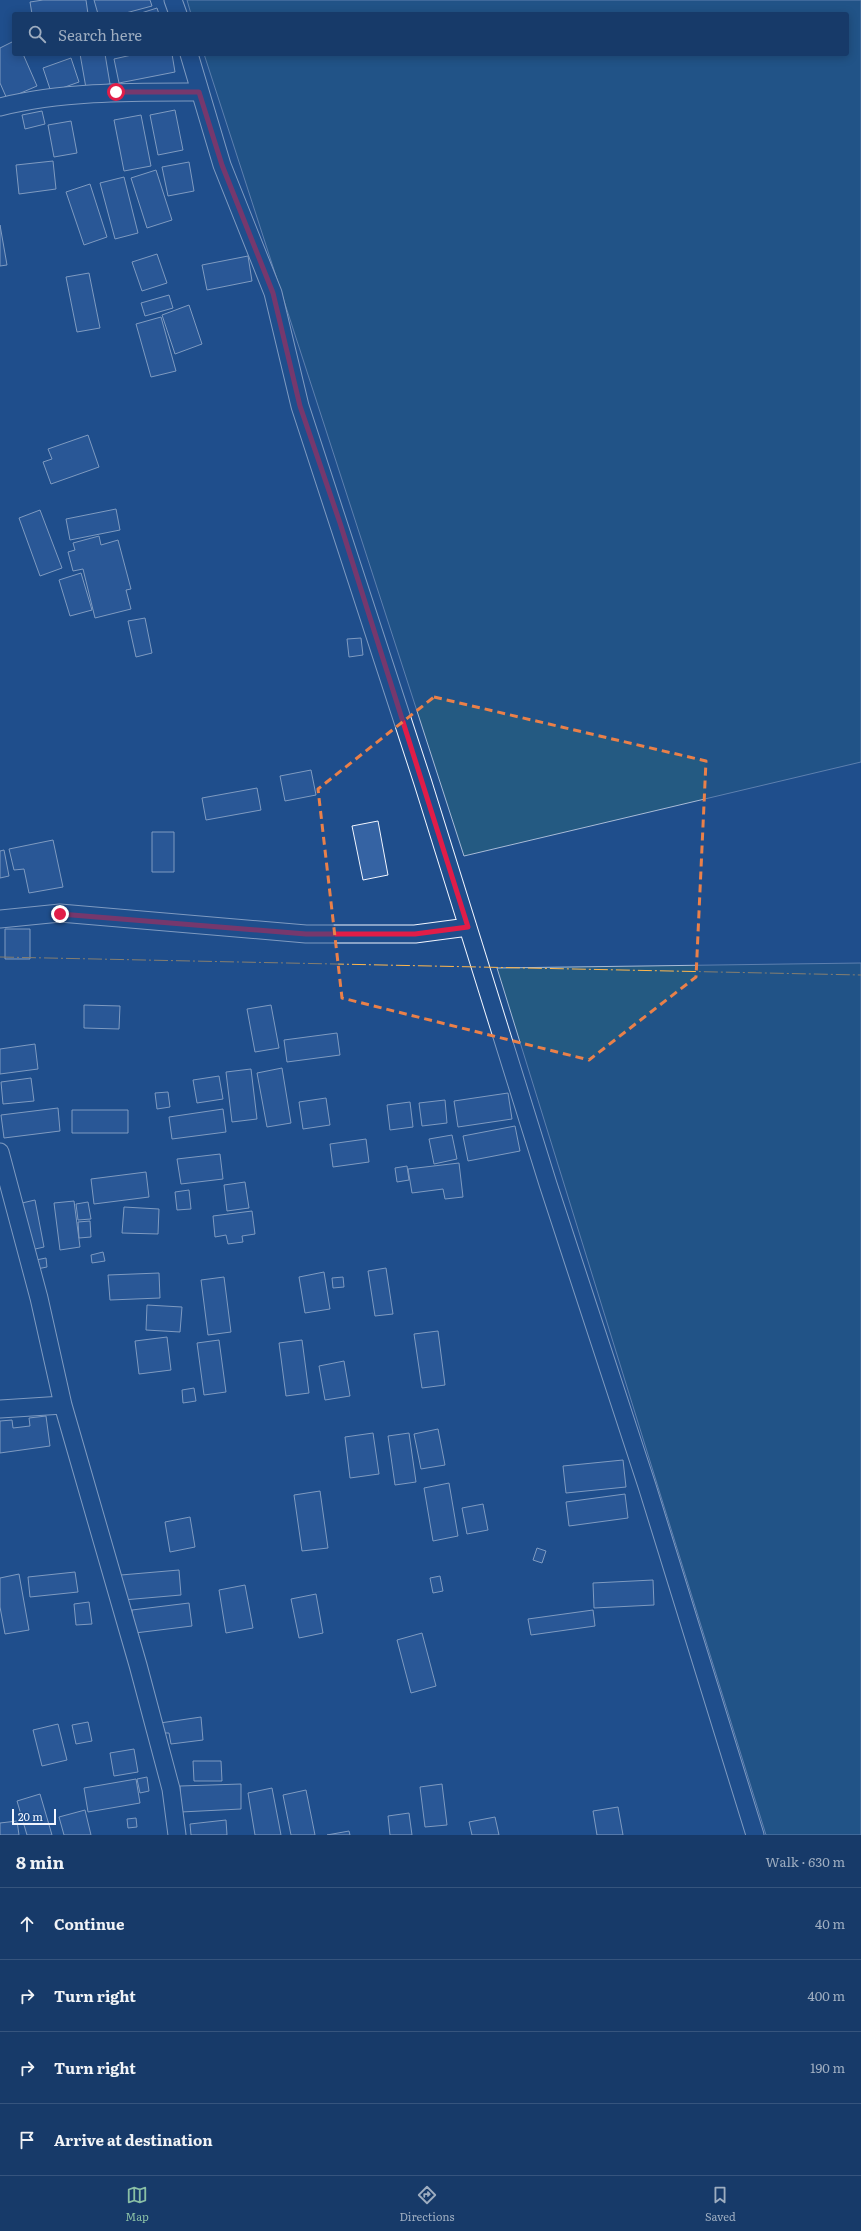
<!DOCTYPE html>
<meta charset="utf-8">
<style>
body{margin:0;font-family:Literata,serif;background:#244571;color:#f1f3f6}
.scale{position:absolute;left:12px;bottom:10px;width:44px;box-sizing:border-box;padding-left:4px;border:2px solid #f2f6ff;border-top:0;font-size:11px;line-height:14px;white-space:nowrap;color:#f2f6ff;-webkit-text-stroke:3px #1f4e8c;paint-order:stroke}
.stop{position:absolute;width:12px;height:12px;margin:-9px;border:3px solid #e11d48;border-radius:50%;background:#fff}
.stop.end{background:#e11d48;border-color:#fff;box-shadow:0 1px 4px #0008}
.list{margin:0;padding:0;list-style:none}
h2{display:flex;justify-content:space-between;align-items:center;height:52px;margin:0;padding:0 16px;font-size:17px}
h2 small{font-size:13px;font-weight:400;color:#9eadc0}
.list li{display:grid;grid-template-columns:26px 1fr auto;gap:12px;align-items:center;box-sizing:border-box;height:72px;padding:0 16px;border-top:1px solid #36547d}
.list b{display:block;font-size:15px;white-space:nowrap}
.list em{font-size:13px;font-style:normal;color:#9eadc0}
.icon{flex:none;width:22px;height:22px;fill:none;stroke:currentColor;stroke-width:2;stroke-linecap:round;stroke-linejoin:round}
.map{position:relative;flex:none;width:861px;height:1835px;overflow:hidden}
.search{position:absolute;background:#173a69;box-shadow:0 2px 10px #0003;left:12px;right:12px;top:12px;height:44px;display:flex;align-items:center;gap:10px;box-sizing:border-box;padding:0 14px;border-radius:4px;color:#9eadc0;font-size:15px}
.sheet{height:340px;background:#173a69}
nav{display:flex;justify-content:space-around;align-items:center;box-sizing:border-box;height:56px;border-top:1px solid #36547d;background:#173a69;font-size:11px;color:#9eadc0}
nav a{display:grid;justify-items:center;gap:2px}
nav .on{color:#8abfa5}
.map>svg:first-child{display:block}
.green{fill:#245a82;stroke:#a8bbd7}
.building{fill:#3563a3;stroke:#f2f6ff}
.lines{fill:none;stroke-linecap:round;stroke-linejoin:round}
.minor-casing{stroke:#f2f6ff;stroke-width:19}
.minor{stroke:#1f4e8c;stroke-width:17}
.power{stroke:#ffb74d;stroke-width:1;stroke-dasharray:14 3 2 3;stroke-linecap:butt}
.route{stroke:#e11d48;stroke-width:5}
.marked{fill:none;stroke:#ea8049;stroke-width:3;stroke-dasharray:8 5;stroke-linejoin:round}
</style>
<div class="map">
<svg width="861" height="1835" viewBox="0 0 861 1835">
<rect width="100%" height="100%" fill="#1f4e8c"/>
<path class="green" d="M187 0H861V762L464 856 204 54H847V14H191Z
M861 963V1835H766L497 968Z"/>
<path class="building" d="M43 0H86L88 14H32L30 2Z
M94 0H150L152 6 122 14H98Z
M157 8 159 14H138Z
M14 41V54H23L37 86 7 99 0 83V48Z
M80 54H105L110 84 86 88Z
M136 54H172L175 72 119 83 114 59Z
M71 58 79 82 51 92 43 68Z
M175 110 183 150 158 155 150 115Z
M42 111 45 124 25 129 22 115Z
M141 115 151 166 124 171 114 120Z
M71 121 77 153 54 157 48 125Z
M53 161 56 189 19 194 16 165Z
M189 162 194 191 168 196 162 167Z
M156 170 172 220 147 228 131 178Z
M124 177 138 233 115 239 100 183Z
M90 184 107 237 84 245 66 192Z
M0 225 7 265 0 266Z
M157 254 167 283 142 291 132 262Z
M248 256 252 281 207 290 202 265Z
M89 273 100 328 77 332 66 277Z
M169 295 173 308 145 316 141 303Z
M189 305 202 344 175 354 162 315Z
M161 317 176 371 151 377 136 324Z
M88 435 99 467 51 484 43 462 52 459 48 449Z
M116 509 120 530 70 540 66 519Z
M40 510 62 568 40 576 19 518Z
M99 536 101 545 118 540 131 589 126 590 131 609 95 618 83 569 73 571 68 552 75 550 73 543Z
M81 573 92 610 70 616 59 580Z
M145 618 152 653 136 657 128 621Z
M361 638 363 655 349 657 347 639Z
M311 770 316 795 285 801 280 776Z
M257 788 261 810 206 820 202 798Z
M378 821 388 875 363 880 352 826Z
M152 832H174V872H152Z
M53 840 63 887 29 893 24 869 14 870 9 849Z
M4 850 9 876 0 878V851Z
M5 929H30V959H5Z
M84 1005 120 1006 119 1029 84 1028Z
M271 1005 279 1048 255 1052 247 1009Z
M337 1033 340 1055 287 1062 284 1040Z
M35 1044 38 1069 0 1074V1049Z
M282 1068 291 1123 267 1127 257 1073Z
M251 1069 257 1119 232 1122 226 1072Z
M219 1076 223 1099 197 1103 193 1080Z
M31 1078 34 1101 3 1104 1 1082Z
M168 1092 170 1107 157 1109 155 1093Z
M508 1093 512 1119 458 1127 454 1101Z
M326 1098 330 1125 303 1129 299 1102Z
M445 1100 447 1123 422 1126 419 1103Z
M410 1102 413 1127 390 1130 387 1105Z
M58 1108 60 1131 4 1138 1 1115Z
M223 1109 226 1132 172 1139 169 1117Z
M72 1110H128V1133H72Z
M515 1126 520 1151 468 1161 463 1136Z
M452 1135 457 1159 434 1164 429 1139Z
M366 1139 369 1162 333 1167 330 1144Z
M220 1154 223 1179 181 1184 177 1159Z
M459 1163 463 1197 445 1199 443 1189 412 1193 408 1169Z
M407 1166 409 1180 397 1182 395 1168Z
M146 1172 149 1197 94 1204 91 1179Z
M245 1182 249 1208 227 1211 224 1185Z
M189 1190 191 1209 177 1210 175 1192Z
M35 1200 44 1247 31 1250 22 1203Z
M74 1201 80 1247 60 1250 54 1203Z
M88 1202 91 1219 78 1220 76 1204Z
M124 1207 159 1209 158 1234 122 1233Z
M252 1211 255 1234 242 1236 243 1242 228 1244 226 1235 215 1237 213 1216Z
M90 1221 91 1237 79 1238 78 1222Z
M103 1252 105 1261 92 1263 91 1255Z
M46 1258 47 1267 37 1269 36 1260Z
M386 1268 393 1314 375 1316 368 1271Z
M324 1272 330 1309 305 1313 299 1277Z
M159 1273 160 1298 110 1300 108 1275Z
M224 1277 231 1332 208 1335 201 1280Z
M343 1277 344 1287 333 1288 332 1278Z
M147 1305 182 1307 180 1332 146 1330Z
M438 1331 445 1385 422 1388 414 1334Z
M167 1337 171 1370 139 1374 135 1341Z
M219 1340 226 1392 204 1395 197 1343Z
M302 1340 309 1393 286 1396 279 1343Z
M344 1361 350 1396 325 1400 319 1366Z
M194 1388 196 1401 183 1403 182 1390Z
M46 1416 50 1446 0 1453V1421L12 1420 13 1428 30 1426 29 1418Z
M438 1429 445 1465 421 1469 414 1434Z
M373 1433 379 1474 350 1478 345 1437Z
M409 1433 416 1482 395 1485 388 1436Z
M623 1460 626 1487 566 1493 563 1466Z
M449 1483 458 1536 433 1541 424 1488Z
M320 1491 328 1548 302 1551 294 1495Z
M625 1494 628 1518 569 1526 566 1502Z
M483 1504 488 1530 467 1534 462 1508Z
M190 1517 195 1547 170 1552 165 1522Z
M537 1548 546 1551 542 1563 533 1560Z
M179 1570 181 1595 123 1600 121 1575Z
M75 1572 78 1592 30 1597 28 1577Z
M19 1574 29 1630 5 1634 0 1607V1578Z
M440 1576 443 1591 433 1593 430 1578Z
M653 1580 654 1605 594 1608 593 1583Z
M245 1585 253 1628 226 1633 219 1590Z
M316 1594 323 1633 299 1638 291 1599Z
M89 1602 92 1624 76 1625 74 1604Z
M189 1603 192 1626 135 1633 132 1610Z
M593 1610 595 1626 531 1635 528 1619Z
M422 1633 436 1686 411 1693 397 1640Z
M201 1717 203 1740 171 1744 169 1733H161L160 1723Z
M88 1722 92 1741 76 1744 72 1725Z
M58 1724 67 1760 42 1766 33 1730Z
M134 1749 138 1772 114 1776 110 1753Z
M193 1761H221L222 1781H194Z
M147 1777 149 1791 140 1793 137 1779Z
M136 1779 140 1803 88 1812 84 1788Z
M241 1784V1809L181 1812 180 1786Z
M442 1784 447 1825 425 1827 420 1787Z
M272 1788 281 1835H255L248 1793Z
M306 1790 315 1835H291L283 1795Z
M40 1794 52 1835H27L17 1801Z
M618 1807 623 1835H597L593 1811Z
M85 1810 91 1835H64L59 1817Z
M409 1813 412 1835H390L388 1816Z
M495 1817 499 1835H472L469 1822Z
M136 1818 137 1827 128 1828 127 1819Z
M226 1820 227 1835H191L190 1824Z
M17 1821 19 1835H0V1823Z
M349 1831 350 1835H327Z"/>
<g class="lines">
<g class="minor-casing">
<path id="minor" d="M173 0 178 14
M189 54 222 165 273 293 300 406 423 783 548 1184 647 1486 755 1835
M0 107C63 91 134 92 199 92
M0 919 60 913 306 934H415L468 927
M0 1152 39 1298 63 1405 138 1665 171 1789 177 1835
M0 1409 63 1405"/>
</g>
<use href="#minor" class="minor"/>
<path class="power" d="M0 957 861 975"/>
</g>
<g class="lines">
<path class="route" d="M60 914 306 934H415L468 927 340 523 300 406 273 293 222 165 199 92H116"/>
</g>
<path d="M0 0H861V1835H0ZM434 697 706 761 696 977 589 1060 342 998 318 789Z" fill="#1f4e8c" fill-opacity=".55" fill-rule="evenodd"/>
<path class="marked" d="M434 697 706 761 696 977 589 1060 342 998 318 789Z"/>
</svg>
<div class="scale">20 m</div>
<div class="stop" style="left:116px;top:92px"></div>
<div class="stop end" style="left:60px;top:914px"></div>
<div class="search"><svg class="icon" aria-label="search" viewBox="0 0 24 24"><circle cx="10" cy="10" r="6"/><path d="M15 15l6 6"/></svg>Search here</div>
</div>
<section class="sheet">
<h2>8 min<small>Walk · 630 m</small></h2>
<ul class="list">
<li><svg class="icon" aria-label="ahead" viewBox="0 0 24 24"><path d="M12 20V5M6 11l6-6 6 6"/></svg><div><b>Continue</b></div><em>40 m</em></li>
<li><svg class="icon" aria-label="right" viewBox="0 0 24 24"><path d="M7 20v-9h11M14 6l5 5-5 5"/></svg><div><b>Turn right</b></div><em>400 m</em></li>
<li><svg class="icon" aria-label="right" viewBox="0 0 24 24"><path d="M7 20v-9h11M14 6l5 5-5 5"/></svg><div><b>Turn right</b></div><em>190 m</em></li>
<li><svg class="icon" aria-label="arrive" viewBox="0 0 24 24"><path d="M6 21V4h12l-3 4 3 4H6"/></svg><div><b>Arrive at destination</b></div></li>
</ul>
</section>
<nav>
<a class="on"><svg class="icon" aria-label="map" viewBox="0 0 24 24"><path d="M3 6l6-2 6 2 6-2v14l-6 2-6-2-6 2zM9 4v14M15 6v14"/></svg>Map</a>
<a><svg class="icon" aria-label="directions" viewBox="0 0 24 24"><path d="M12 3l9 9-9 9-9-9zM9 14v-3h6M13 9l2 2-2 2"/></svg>Directions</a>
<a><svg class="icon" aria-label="saved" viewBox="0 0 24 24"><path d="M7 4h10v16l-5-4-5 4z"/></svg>Saved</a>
</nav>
